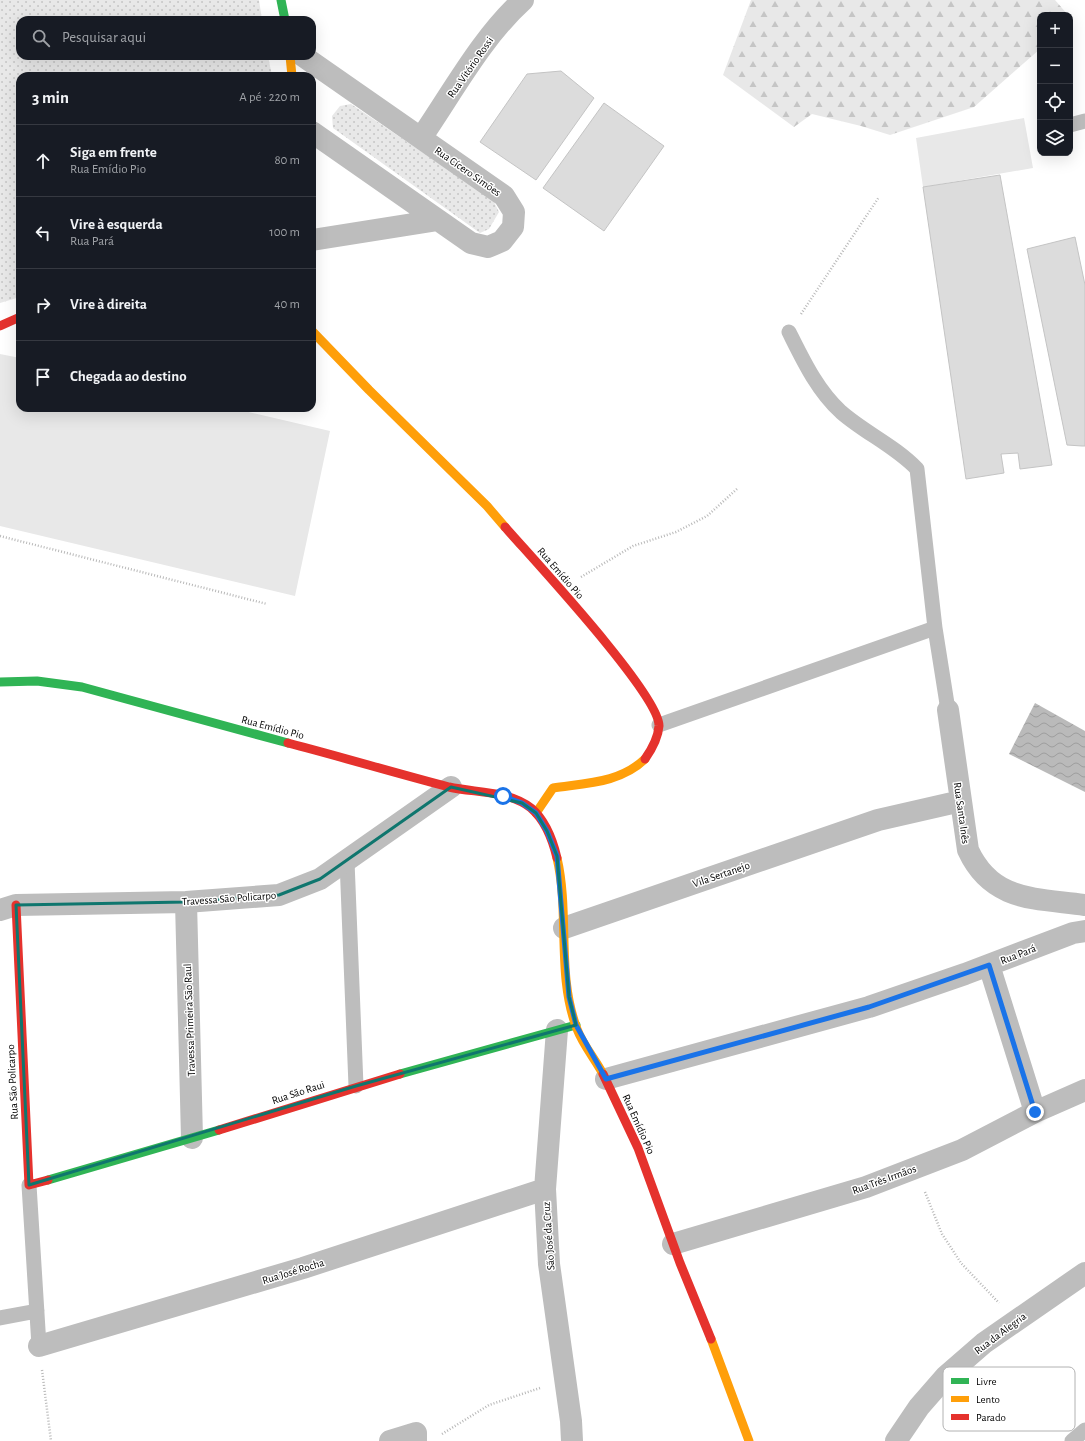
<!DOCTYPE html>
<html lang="pt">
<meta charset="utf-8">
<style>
body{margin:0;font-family:"Alegreya Sans",sans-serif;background:#20242c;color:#f1f3f6}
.controls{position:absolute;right:12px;top:12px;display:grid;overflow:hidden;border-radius:8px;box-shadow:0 4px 16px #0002}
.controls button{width:36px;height:36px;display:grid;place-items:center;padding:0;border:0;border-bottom:1px solid #363941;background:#171b24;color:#f1f3f6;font:20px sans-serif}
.stop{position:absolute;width:12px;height:12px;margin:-9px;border:3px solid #1a73e8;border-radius:50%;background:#fff}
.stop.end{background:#1a73e8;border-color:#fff;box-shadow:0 1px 4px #0008}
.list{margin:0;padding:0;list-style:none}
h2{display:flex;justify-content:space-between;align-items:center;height:52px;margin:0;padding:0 16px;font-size:17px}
h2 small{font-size:13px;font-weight:400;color:#9ea1a6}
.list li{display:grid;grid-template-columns:26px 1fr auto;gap:12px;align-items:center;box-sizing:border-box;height:72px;padding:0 16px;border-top:1px solid #363941}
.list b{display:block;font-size:15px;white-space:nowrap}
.list p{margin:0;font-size:13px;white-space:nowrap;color:#9ea1a6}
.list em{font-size:13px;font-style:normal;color:#9ea1a6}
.icon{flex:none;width:22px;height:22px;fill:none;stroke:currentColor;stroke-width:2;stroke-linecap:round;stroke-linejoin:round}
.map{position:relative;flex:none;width:1085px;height:1441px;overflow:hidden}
.search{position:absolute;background:#171b24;box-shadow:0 4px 16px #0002;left:16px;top:16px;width:300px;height:44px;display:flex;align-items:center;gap:10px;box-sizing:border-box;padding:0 14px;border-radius:12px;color:#9ea1a6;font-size:15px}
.panel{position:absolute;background:#171b24;box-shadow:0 4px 16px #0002;left:16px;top:72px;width:300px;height:340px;border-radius:12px}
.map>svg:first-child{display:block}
.grass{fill:#e8e8e8}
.forest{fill:url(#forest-firs)}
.park{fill:url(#park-dots)}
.water{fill:url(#water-waves)}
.building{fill:#dcdcdc;stroke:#c4c4c4}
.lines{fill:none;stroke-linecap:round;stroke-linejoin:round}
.path{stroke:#b8b8b8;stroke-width:2.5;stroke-dasharray:1 2;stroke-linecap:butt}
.lane{stroke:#bdbdbd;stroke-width:15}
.street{stroke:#bdbdbd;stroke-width:22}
.fast{stroke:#30b455;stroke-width:9}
.slow{stroke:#ff9f0a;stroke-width:9}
.jam{stroke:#e5322d;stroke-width:9}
.route{stroke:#1a73e8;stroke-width:5}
.marked{fill:none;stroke:#0f766e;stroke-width:3;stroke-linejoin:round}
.labels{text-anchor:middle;stroke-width:3;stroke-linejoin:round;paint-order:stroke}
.street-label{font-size:11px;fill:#000;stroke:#fff}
.key{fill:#fff;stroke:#b2b2b2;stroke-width:1}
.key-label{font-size:11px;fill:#000}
</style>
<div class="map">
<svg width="1085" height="1441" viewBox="0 0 1085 1441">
<defs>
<pattern id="forest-firs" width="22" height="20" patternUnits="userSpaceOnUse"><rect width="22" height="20" fill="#e8e8e8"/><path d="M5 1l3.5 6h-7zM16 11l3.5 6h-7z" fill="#c5c5c5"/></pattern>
<pattern id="park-dots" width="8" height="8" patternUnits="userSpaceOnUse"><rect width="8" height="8" fill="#e8e8e8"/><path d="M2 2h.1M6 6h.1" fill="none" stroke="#c5c5c5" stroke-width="1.8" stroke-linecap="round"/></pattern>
<pattern id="water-waves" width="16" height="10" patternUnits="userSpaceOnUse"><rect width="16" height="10" fill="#bababa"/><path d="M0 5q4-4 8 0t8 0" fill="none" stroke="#9e9e9e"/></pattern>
</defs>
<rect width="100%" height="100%" fill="#fff"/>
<path class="grass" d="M1024 118 1033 168 923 187 916 138Z
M0 354 20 358V408H231L330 431 295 596 0 526Z"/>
<path class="forest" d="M751 0H1055L1068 15H1040V49L974 107 890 135 861 126 812 114 794 127 723 75Z"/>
<path class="park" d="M0 0H259L262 20H20V56H268L272 76H20V297L0 303Z
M351 104 493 200 499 212 489 229 480 233 333 128 332 116 340 106Z"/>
<path class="water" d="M1035 703 1085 731V792L1009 754Z"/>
<path class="building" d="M561 71 594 98 536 180 480 142 527 74Z
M604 103 664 146 604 231 543 188Z
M1000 175 1052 465 1020 469 1018 453 1001 454 1004 473 966 479 923 187Z
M1075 237 1085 285V446H1082L1067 445 1027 249Z"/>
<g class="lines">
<path class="path" d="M801 314 879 197
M0 536 267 604
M581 577 633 546 676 532 707 516 737 489
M925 1192 942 1234 961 1263 999 1303
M42 1370 51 1441
M442 1434 489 1405 540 1388"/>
<path class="lane" d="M1070 125 1085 121
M935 628 948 710
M659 725 935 628 917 469C895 446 865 433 841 412 817 390 803 360 789 332
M347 861 356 1086
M29 1185 39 1346
M0 1318 37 1311
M1072 1441 1085 1430"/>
<path class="street" d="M303 56 504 196 514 212 513 227 502 241 488 247 471 243 312 132
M421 138C452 93 482 37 523 0
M312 240 438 220
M948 710 968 850C992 902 1035 898 1085 905
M186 902 192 1138
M0 910 16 905 186 902 279 895 320 879 451 787
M564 928 878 820 961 801
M989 965 1035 1112
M557 1030 545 1189 549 1264 571 1421 572 1441
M606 1079 869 1007 965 974 1073 933 1085 931
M673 1244 866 1187 962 1150 1035 1112 1085 1090
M39 1346 303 1268 545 1189
M390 1441 416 1433V1441
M896 1441 919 1407 946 1376 984 1343 1085 1273"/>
<path class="fast" d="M281 0 285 20
M0 682 37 681 82 687 288 743
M400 1074 576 1025
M48 1180 219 1130"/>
<path class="slow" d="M290 56 292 76
M312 331 369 390 487 506 505 527
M536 813 553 788C586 783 620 783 645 759
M557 858C570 914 556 974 577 1029 583 1045 595 1059 603 1074
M711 1339 749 1441"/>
<path class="jam" d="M0 326 20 317
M505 527C531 557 660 695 659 726 658 739 652 749 645 759
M288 743C342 757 395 773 449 787 475 793 508 790 531 808 545 820 553 841 557 858
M16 905 29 1185 48 1180
M603 1074 638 1148 680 1263 711 1339
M219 1130 400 1074"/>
</g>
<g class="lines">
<path class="route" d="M503 796 522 803 536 813 547 831 557 856 569 997 576 1025 606 1079 869 1007 989 965 1035 1112"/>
</g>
<path class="marked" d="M451 787 522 803 536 813 547 831 557 856 569 997 576 1025 356 1086 29 1185 16 905 186 902 279 895 320 879Z"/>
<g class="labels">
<g class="street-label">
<text transform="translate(470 67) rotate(-55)" y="4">Rua Vitório Rossi</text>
<text transform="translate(468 171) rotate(35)" y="4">Rua Cícero Simões</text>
<text transform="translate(561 573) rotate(49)" y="4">Rua Emídio Pio</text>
<text transform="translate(273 727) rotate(15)" y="4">Rua Emídio Pio</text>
<text transform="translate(962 813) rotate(82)" y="4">Rua Santa Inês</text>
<text transform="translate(721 874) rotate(-19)" y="4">Vila Sertanejo</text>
<text transform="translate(229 898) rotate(-4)" y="4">Travessa São Policarpo</text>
<text transform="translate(1018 954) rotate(-21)" y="4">Rua Pará</text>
<text transform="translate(189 1020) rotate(-92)" y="4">Travessa Primeira São Raul</text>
<text transform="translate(12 1082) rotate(-93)" y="4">Rua São Policarpo</text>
<text transform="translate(298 1092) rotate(-18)" y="4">Rua São Raui</text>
<text transform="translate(639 1124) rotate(66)" y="4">Rua Emídio Pio</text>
<text transform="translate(884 1179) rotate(-20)" y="4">Rua Três Irmãos</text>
<text transform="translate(548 1236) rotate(-94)" y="4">São José da Cruz</text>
<text transform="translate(293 1271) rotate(-17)" y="4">Rua José Rocha</text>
<text transform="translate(1000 1333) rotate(-37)" y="4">Rua da Alegria</text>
</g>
</g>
<rect x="943" y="1367" width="132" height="64" rx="6" class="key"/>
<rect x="951" y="1378" width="18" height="6" fill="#30b455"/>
<rect x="951" y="1396" width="18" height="6" fill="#ff9f0a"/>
<rect x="951" y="1414" width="18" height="6" fill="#e5322d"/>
<g class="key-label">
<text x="976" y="1385">Livre</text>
<text x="976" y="1403">Lento</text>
<text x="976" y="1421">Parado</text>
</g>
</svg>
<div class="controls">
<button>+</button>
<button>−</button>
<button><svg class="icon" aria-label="locate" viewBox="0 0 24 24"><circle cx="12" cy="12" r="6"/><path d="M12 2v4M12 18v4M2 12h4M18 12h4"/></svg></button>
<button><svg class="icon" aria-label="layers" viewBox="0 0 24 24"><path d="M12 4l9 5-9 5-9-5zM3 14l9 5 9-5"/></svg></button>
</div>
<div class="stop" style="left:503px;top:796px"></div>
<div class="stop end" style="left:1035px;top:1112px"></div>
<div class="search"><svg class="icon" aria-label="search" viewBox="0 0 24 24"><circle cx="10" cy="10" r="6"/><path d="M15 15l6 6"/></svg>Pesquisar aqui</div>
<section class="panel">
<h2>3 min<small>A pé · 220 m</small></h2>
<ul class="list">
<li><svg class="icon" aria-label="ahead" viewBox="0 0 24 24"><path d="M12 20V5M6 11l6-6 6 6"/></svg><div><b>Siga em frente</b><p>Rua Emídio Pio</p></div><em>80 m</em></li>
<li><svg class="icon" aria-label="left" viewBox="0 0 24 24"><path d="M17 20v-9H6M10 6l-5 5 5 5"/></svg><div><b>Vire à esquerda</b><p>Rua Pará</p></div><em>100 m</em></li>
<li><svg class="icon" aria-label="right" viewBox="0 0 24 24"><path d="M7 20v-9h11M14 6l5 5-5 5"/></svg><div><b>Vire à direita</b></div><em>40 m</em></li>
<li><svg class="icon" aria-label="arrive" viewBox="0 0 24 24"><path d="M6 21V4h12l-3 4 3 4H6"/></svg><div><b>Chegada ao destino</b></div></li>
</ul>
</section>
</div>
